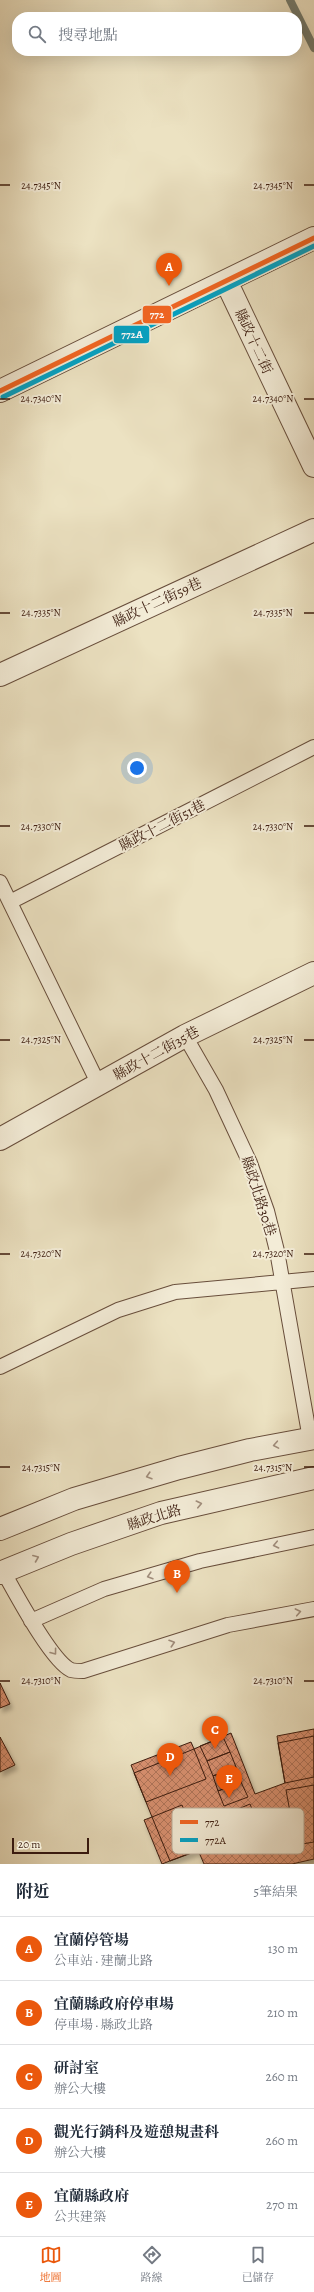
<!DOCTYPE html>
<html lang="zh-TW">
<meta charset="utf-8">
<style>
body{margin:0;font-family:Alegreya,"Noto Serif TC",serif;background:#f6f6f7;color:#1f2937}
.scale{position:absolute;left:12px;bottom:10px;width:77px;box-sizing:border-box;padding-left:4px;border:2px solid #3c1c0f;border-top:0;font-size:11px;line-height:14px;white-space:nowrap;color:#3c1c0f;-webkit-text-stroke:3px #f3ecd7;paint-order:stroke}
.you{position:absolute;left:137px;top:768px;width:14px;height:14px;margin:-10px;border:3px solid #fff;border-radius:50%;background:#1a73e8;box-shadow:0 0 0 6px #1a73e833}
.badge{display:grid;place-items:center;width:26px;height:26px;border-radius:50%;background:#ea580c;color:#fff;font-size:13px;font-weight:700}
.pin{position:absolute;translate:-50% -33px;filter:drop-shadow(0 1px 2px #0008)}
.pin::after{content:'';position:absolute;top:21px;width:14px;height:12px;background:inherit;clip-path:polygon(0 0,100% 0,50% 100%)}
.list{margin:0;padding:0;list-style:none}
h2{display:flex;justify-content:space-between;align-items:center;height:52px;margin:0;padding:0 16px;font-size:17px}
h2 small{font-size:13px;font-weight:400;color:#747a83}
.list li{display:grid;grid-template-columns:26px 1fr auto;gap:12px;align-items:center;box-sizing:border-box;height:64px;padding:0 16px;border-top:1px solid #e0e1e3}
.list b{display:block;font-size:15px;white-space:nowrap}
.list p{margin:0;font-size:13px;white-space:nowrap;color:#747a83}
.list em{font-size:13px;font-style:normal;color:#747a83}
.icon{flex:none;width:22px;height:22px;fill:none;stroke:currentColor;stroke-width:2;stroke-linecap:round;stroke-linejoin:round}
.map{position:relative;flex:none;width:314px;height:1864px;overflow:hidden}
.search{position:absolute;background:#fff;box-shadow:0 4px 16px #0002;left:12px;right:12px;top:12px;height:44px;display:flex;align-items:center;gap:10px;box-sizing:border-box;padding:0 14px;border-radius:16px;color:#747a83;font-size:15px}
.sheet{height:372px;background:#fff}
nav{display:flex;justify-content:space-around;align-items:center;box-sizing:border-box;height:56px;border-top:1px solid #e0e1e3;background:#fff;font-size:11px;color:#747a83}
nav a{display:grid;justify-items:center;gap:2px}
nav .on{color:#ea580c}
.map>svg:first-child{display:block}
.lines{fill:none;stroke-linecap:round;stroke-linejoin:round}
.stream{stroke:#747d70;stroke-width:8}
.building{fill:url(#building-cross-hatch);stroke:#3c1c0f;filter:url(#shadow)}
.service-casing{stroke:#684e3c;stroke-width:16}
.minor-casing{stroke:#684e3c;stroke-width:24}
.tertiary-casing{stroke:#684e3c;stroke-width:24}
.service{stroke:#f3ecd7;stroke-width:14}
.minor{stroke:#f3ecd7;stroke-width:22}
.tertiary{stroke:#f3ecd7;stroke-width:22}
.bus-1-casing{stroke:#f3ecd7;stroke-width:8}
.bus-2-casing{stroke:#f3ecd7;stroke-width:8}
.bus-1{stroke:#f26522;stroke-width:5}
.bus-2{stroke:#03a2c4;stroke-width:5}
.oneway{stroke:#a18e7d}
.ticks{fill:none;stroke:#3c1c0f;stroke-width:1.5}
.labels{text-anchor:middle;stroke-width:4;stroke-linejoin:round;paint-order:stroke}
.street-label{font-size:14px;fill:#3c1c0f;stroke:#f3ecd7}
.key{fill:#f3ecd7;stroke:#bcae9b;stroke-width:1}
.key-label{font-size:11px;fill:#3c1c0f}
.ticks-label{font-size:10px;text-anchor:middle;fill:#3c1c0f;stroke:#f3ecd7;stroke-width:4;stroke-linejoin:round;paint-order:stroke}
.line-badge{stroke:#f3ecd7;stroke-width:1.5}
.badge-label{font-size:11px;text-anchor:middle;font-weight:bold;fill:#fff}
</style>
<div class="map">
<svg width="314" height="1864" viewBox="0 0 314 1864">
<defs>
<pattern id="building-cross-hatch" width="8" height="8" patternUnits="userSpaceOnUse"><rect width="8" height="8" fill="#d8906f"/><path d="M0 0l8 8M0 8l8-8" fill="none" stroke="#b0755a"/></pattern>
<filter id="shadow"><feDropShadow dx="2.5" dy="4.5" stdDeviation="2" flood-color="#0004"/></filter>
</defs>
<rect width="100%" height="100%" fill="#ece2c2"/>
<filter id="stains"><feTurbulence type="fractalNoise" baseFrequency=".005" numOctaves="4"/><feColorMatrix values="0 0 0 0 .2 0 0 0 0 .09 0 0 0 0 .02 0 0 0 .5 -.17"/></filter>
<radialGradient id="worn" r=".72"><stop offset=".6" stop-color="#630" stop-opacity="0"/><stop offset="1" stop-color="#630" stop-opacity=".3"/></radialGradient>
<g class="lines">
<path class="stream" d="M290 0 314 48"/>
</g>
<path class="building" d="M0 1683 10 1704 0 1708Z
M314 1729V1859L292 1864H204L198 1850 162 1864 144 1820 152 1817 131 1765 191 1742 194 1749 231 1733 255 1794 285 1783 277 1736Z
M314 1736V1777L285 1783 278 1743Z
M0 1737 15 1765 0 1772Z
M223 1737 230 1752 207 1761 200 1746Z
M194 1749 206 1779 146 1802 134 1773Z
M230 1752 236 1767 213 1776 207 1761Z
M236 1767 241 1782 218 1791 213 1776Z
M241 1782 248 1797 224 1806 218 1791Z
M314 1785V1842L296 1845 286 1790Z
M250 1804 259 1827 240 1834 231 1812Z
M182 1805 200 1850 170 1861 152 1817Z"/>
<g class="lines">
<g class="service-casing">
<path id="service" d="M0 882 99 1085
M10 902 314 747
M185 1036 216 1090 250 1163 267 1211 277 1251 310 1439
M0 1367 118 1310 175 1292 314 1279
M3 1571C15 1592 51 1661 71 1670 74 1671 79 1671 83 1671L228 1625 314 1609
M31 1621 104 1589 200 1561 314 1537"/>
</g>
<g class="minor-casing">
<path id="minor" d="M226 281 314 466
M0 391 314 238
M0 675 314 530
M0 1139 185 1036 314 973"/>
</g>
<g class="tertiary-casing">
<path id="tertiary" d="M0 1529 74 1499 179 1468 250 1450 314 1438
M0 1573 71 1544 161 1513 314 1478"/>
</g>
<use href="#service" class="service"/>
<use href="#minor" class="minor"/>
<use href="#tertiary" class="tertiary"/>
<g class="bus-1-casing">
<path id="bus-1" d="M0 391 314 238"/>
</g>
<g class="bus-2-casing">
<path id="bus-2" d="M3 397 314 246"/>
</g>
<use href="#bus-1" class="bus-1"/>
<use href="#bus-2" class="bus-2"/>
</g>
<defs><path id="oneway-chevron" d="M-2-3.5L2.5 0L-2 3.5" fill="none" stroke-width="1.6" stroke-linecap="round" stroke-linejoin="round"/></defs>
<g class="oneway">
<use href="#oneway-chevron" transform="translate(276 1445) rotate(170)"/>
<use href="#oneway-chevron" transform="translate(149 1476) rotate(163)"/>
<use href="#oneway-chevron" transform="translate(199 1504) rotate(-13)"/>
<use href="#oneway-chevron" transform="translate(276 1545) rotate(168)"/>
<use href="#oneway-chevron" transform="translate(36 1558) rotate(-22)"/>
<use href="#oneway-chevron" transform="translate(150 1576) rotate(163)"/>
<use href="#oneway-chevron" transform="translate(298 1612) rotate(-11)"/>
<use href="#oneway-chevron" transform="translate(172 1643) rotate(-18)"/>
<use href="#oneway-chevron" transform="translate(54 1652) rotate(53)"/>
</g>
<path class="ticks" d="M0 185H10M304 185H314M0 399H10M304 399H314M0 613H10M304 613H314M0 826H10M304 826H314M0 1040H10M304 1040H314M0 1254H10M304 1254H314M0 1467H10M304 1467H314M0 1681H10M304 1681H314"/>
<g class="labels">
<g class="street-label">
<text transform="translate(254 341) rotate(65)" y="5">縣政十二街</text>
<text transform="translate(157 602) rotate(-25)" y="5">縣政十二街59巷</text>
<text transform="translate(162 825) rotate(-27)" y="5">縣政十二街51巷</text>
<text transform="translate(156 1053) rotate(-29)" y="5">縣政十二街35巷</text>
<text transform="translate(259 1196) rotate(72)" y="5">縣政北路30巷</text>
<text transform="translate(154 1517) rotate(-17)" y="5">縣政北路</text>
</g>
</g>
<rect x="172" y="1808" width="132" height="46" rx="6" class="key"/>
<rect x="180" y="1820" width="18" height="4" fill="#f26522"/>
<rect x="180" y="1838" width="18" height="4" fill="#03a2c4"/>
<g class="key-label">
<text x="205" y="1826">772</text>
<text x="205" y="1844">772A</text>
</g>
<g class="ticks-label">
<text x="41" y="189">24.7345°N</text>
<text x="273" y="189">24.7345°N</text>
<text x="41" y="402">24.7340°N</text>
<text x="273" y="402">24.7340°N</text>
<text x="41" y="616">24.7335°N</text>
<text x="273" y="616">24.7335°N</text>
<text x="41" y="830">24.7330°N</text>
<text x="273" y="830">24.7330°N</text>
<text x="41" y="1043">24.7325°N</text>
<text x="273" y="1043">24.7325°N</text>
<text x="41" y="1257">24.7320°N</text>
<text x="273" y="1257">24.7320°N</text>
<text x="41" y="1471">24.7315°N</text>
<text x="273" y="1471">24.7315°N</text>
<text x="41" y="1684">24.7310°N</text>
<text x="273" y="1684">24.7310°N</text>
</g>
<g class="line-badge">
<rect x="142" y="305" width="30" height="19" rx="4" fill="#f26522"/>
<rect x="113" y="325" width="37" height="19" rx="4" fill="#03a2c4"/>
</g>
<g class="badge-label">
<text x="157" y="318">772</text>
<text x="132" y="338">772A</text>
</g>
<rect width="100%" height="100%" filter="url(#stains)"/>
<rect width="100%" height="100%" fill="url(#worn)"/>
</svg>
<div class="scale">20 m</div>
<div class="you"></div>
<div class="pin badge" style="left:169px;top:286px">A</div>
<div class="pin badge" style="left:177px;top:1593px">B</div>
<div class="pin badge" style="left:215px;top:1749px">C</div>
<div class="pin badge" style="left:170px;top:1776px">D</div>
<div class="pin badge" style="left:229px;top:1798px">E</div>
<div class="search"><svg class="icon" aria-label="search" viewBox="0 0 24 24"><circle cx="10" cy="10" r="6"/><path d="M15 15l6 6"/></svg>搜尋地點</div>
</div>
<section class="sheet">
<h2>附近<small>5筆結果</small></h2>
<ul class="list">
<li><span class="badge">A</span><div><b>宜蘭停管場</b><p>公車站 · 建蘭北路</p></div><em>130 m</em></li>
<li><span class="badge">B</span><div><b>宜蘭縣政府停車場</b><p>停車場 · 縣政北路</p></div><em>210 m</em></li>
<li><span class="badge">C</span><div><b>研討室</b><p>辦公大樓</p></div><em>260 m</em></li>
<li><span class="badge">D</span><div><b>觀光行銷科及遊憩規畫科</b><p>辦公大樓</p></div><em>260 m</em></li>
<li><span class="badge">E</span><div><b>宜蘭縣政府</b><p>公共建築</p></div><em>270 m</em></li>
</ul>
</section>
<nav>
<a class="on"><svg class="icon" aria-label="map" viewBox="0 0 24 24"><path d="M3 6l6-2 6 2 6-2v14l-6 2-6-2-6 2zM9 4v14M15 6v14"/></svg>地圖</a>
<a><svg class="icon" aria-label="directions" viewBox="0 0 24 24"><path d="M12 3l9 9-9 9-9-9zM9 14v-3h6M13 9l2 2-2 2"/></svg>路線</a>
<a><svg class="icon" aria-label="saved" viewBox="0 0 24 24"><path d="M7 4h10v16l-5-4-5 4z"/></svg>已儲存</a>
</nav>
